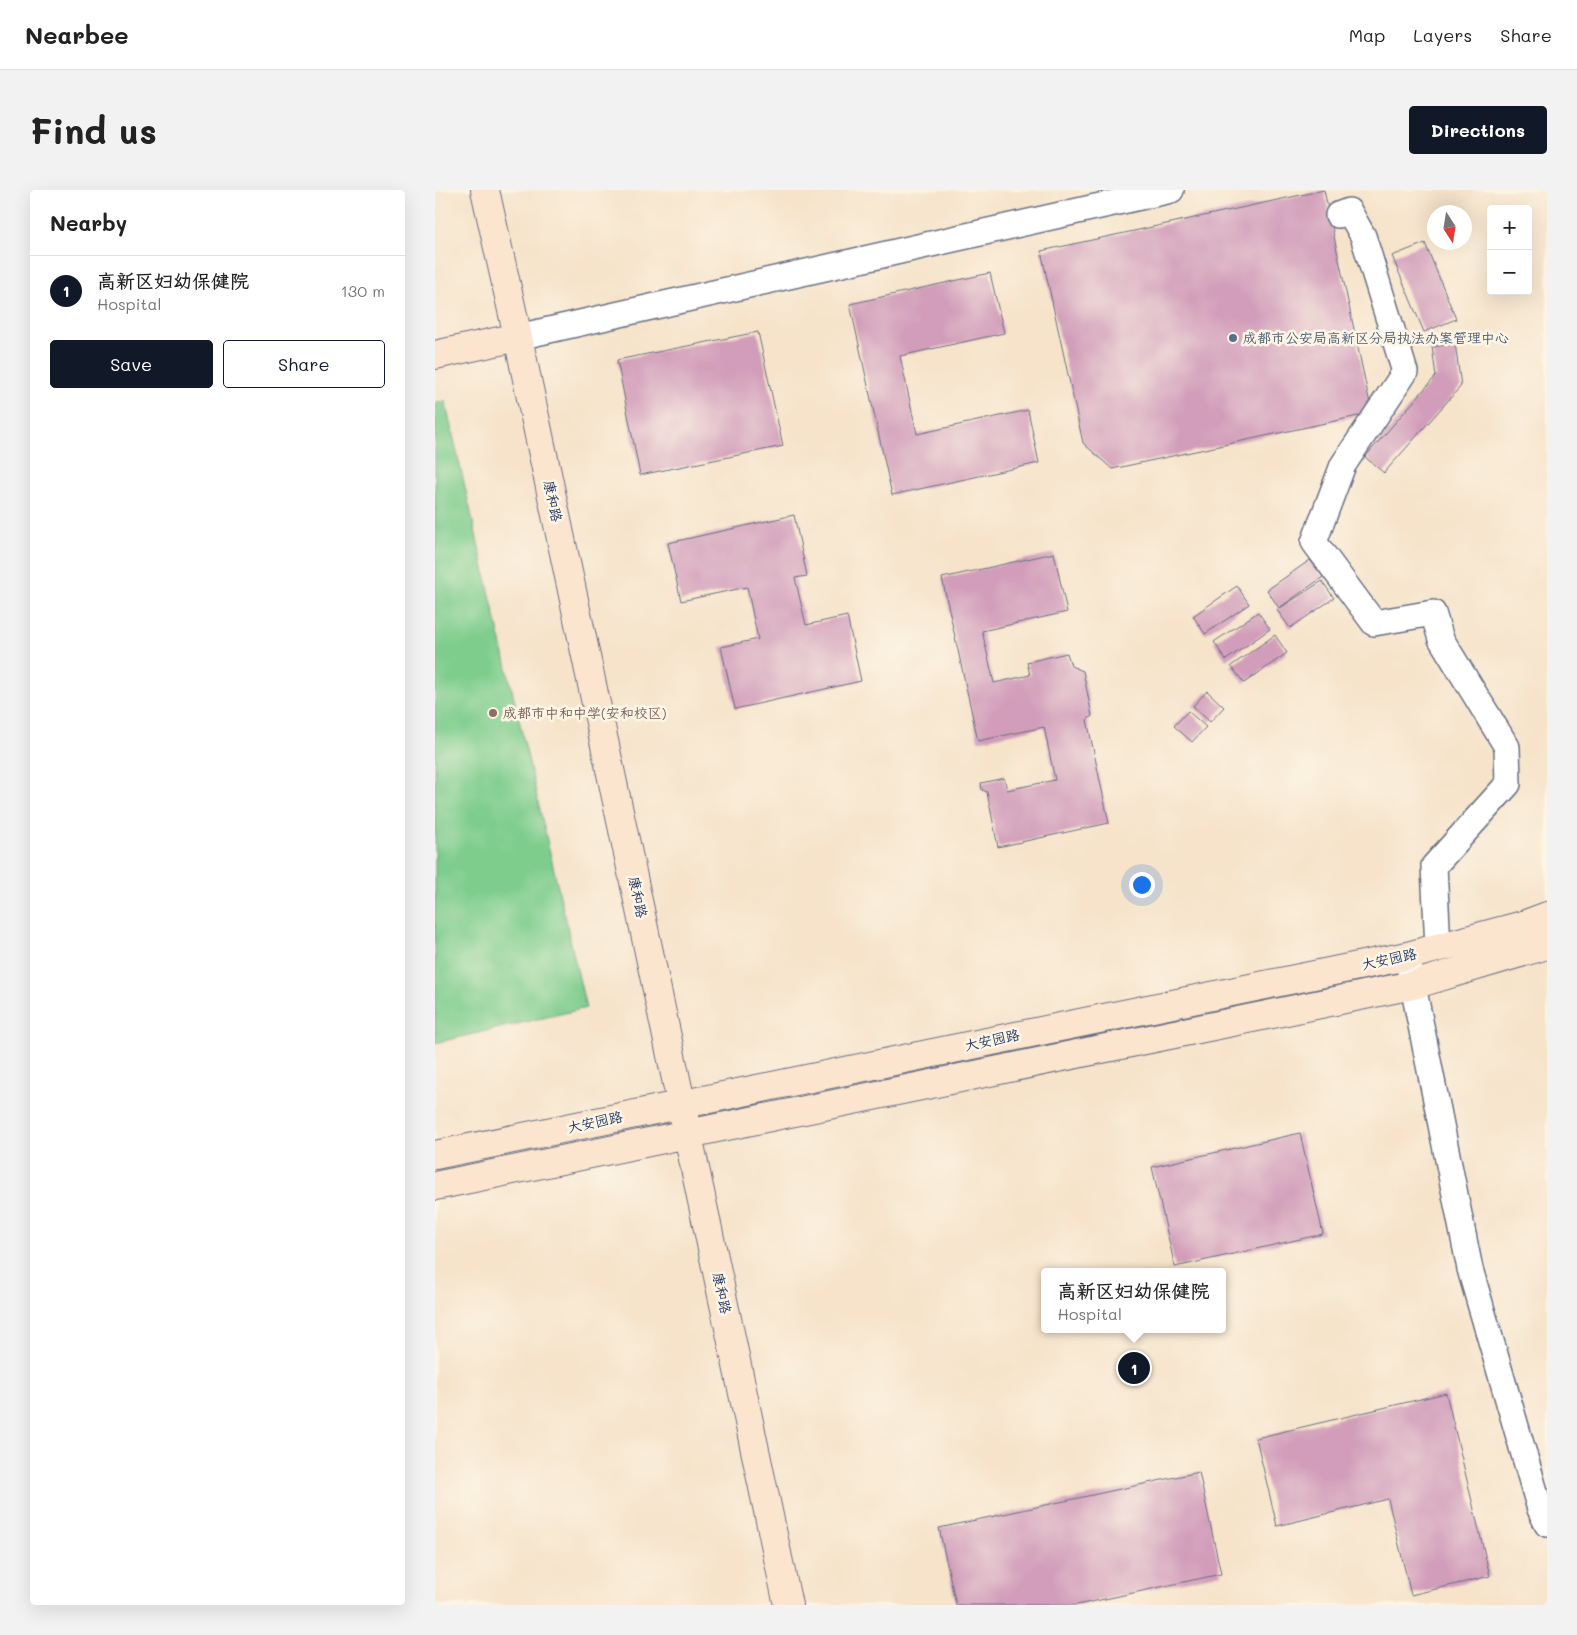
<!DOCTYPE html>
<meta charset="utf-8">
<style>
body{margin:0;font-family:Mali,"LXGW WenKai TC",sans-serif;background:#f2f2f2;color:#222}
.controls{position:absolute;right:15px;top:15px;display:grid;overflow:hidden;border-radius:5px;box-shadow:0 5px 20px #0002}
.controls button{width:45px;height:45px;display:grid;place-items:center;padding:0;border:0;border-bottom:1px solid #e0e0e0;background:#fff;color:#222;font:25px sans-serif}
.compass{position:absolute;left:992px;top:15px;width:45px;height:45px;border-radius:50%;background:#fff;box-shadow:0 5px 20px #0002;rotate:168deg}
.you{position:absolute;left:706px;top:694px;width:18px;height:18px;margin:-12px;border:4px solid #fff;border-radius:50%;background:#1a73e8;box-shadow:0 0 0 8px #1a73e833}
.badge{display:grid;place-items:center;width:32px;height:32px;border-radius:50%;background:#111827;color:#fff;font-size:16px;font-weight:700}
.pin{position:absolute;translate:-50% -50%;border:2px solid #fff;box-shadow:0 1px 5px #0006}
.popup{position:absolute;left:606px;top:1078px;width:185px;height:65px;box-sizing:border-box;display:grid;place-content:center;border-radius:5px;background:#fff;filter:drop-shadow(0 1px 4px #0005);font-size:16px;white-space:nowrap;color:#767676}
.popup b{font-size:19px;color:#222}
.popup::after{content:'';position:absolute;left:50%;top:100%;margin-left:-10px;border:10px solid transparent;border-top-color:#fff}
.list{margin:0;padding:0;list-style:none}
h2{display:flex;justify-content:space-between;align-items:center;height:65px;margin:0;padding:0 20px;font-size:21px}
h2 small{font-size:16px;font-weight:400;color:#767676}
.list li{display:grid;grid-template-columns:32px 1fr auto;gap:15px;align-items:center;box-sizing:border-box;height:70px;padding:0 20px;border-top:1px solid #e0e0e0}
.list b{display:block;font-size:19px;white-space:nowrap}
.list p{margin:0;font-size:16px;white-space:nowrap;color:#767676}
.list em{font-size:16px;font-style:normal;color:#767676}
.actions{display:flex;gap:10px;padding:15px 20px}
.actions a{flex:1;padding:11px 0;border:1px solid #111827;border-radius:5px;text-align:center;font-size:18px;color:#111827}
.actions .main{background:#111827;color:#fff}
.map{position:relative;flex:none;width:1112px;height:1415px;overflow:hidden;border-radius:5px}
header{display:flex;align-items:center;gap:30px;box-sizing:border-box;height:70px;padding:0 25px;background:#fff;border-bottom:1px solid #e0e0e0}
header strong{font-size:24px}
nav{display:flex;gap:28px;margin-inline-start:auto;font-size:18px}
.intro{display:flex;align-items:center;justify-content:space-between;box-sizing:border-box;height:120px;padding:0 30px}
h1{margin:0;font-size:35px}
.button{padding:12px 22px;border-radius:5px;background:#111827;color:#fff;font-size:18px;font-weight:700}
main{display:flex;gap:30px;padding:0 30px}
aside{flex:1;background:#fff;border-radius:5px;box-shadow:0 5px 20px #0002}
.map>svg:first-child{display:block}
.green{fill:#7ecd8d;stroke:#4c7e76}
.building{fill:#d19dba}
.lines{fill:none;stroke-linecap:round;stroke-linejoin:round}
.street-casing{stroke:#686e84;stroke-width:28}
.secondary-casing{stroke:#686e84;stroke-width:30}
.street{stroke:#fff;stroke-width:25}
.secondary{stroke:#fce5cf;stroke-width:28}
.service-dot{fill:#5c6f8a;stroke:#fcf5e5;stroke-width:2}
.education-dot{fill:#8d6e63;stroke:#fcf5e5;stroke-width:2}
.labels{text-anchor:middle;stroke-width:5;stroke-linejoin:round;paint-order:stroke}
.service-label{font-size:14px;fill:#4e5e75;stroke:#fcf5e5;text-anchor:start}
.street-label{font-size:14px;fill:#1b2f5e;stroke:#fcf5e5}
.education-label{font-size:14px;fill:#785e54;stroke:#fcf5e5;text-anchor:start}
</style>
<header>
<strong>Nearbee</strong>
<nav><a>Map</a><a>Layers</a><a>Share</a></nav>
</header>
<div class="intro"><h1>Find us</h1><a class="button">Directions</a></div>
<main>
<aside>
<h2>Nearby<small></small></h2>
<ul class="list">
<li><span class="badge">1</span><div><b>高新区妇幼保健院</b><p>Hospital</p></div><em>130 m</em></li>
</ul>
<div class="actions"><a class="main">Save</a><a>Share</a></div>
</aside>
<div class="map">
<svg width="1112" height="1415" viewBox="0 0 1112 1415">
<rect width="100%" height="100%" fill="#fcf5e5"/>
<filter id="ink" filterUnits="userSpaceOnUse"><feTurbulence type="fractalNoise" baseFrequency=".02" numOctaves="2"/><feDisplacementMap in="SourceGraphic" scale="10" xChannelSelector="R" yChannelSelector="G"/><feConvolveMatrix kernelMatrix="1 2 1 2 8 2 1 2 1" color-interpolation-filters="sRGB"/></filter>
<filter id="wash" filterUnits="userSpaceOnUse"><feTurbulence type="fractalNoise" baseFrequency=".0096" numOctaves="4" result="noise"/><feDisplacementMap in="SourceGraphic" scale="20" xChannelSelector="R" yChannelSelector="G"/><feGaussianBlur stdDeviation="1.12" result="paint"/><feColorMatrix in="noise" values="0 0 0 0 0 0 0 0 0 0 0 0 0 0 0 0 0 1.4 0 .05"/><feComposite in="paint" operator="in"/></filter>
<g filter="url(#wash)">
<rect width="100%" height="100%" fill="#f6e3ca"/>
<path class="green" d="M10 211 151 818 0 853V213Z"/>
<g id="blocks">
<path class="building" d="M889 0 937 223 677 279 648 253 606 61Z
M990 53 1021 129 989 142 957 66Z
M555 83 569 143 465 166 482 244 593 220 604 273 457 305 415 114Z
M323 142 348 256 205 285 182 170Z
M1020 153 1026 196 949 283 930 267 1001 186 997 157Z
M359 325 372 386 360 388 371 435 412 426 426 491 300 519 286 457 323 449 312 397 246 411 233 353Z
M619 363 632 422 547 441 559 493 595 485 592 472 632 463 636 476 648 481 657 526 652 530 674 633 563 657 552 602 547 600 546 593 569 588 572 600 620 590 609 537 543 551 507 388Z
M875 370 888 387 844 418 832 400Z
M887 391 899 408 855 438 842 420Z
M802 396 814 414 770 444 758 426Z
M823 422 835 439 791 470 779 452Z
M840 445 852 463 809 493 796 476Z
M772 501 789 517 775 532 758 516Z
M753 521 771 537 757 552 739 536Z
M865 943 888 1044 740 1077 717 977Z
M1011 1203 1055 1386 976 1405 953 1309 842 1336 821 1248Z
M764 1282 786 1384 642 1415H521L504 1338Z"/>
</g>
</g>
<g filter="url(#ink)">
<use href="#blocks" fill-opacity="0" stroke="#686e84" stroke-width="1"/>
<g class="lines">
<g class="street-casing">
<path id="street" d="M903 25 914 21 928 46 970 182 908 275 879 352 939 433 998 423 1006 449 1072 557 1073 594 999 676 1003 757
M83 147 736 0
M972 766 1035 1079 1105 1319 1112 1334"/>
</g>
<g class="secondary-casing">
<path id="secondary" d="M50 0 83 147 353 1415
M0 165 83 147
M0 965 972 766 1088 735 1112 726
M0 996 978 795 1112 755"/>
</g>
<use href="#street" class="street"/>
<use href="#secondary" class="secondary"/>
</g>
</g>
<circle class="service-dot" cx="798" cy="148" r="5"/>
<circle class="education-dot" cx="58" cy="523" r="5"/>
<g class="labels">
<g class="service-label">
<text x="808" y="153">成都市公安局高新区分局执法办案管理中心</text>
</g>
<g class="street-label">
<text transform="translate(118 311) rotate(78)" y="5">康和路</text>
<text transform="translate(203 707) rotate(78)" y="5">康和路</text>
<text transform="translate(954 769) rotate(-12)" y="5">大安园路</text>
<text transform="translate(557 850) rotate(-12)" y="5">大安园路</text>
<text transform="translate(160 932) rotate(-12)" y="5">大安园路</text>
<text transform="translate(287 1103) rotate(78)" y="5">康和路</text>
</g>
<g class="education-label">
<text x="68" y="528">成都市中和中学(安和校区)</text>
</g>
</g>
</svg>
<div class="controls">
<button>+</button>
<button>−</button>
</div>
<svg class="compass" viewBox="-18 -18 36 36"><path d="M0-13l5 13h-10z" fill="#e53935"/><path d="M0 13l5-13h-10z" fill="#767676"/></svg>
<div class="you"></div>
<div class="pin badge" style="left:699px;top:1178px">1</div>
<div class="popup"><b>高新区妇幼保健院</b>Hospital</div>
</div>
</main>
